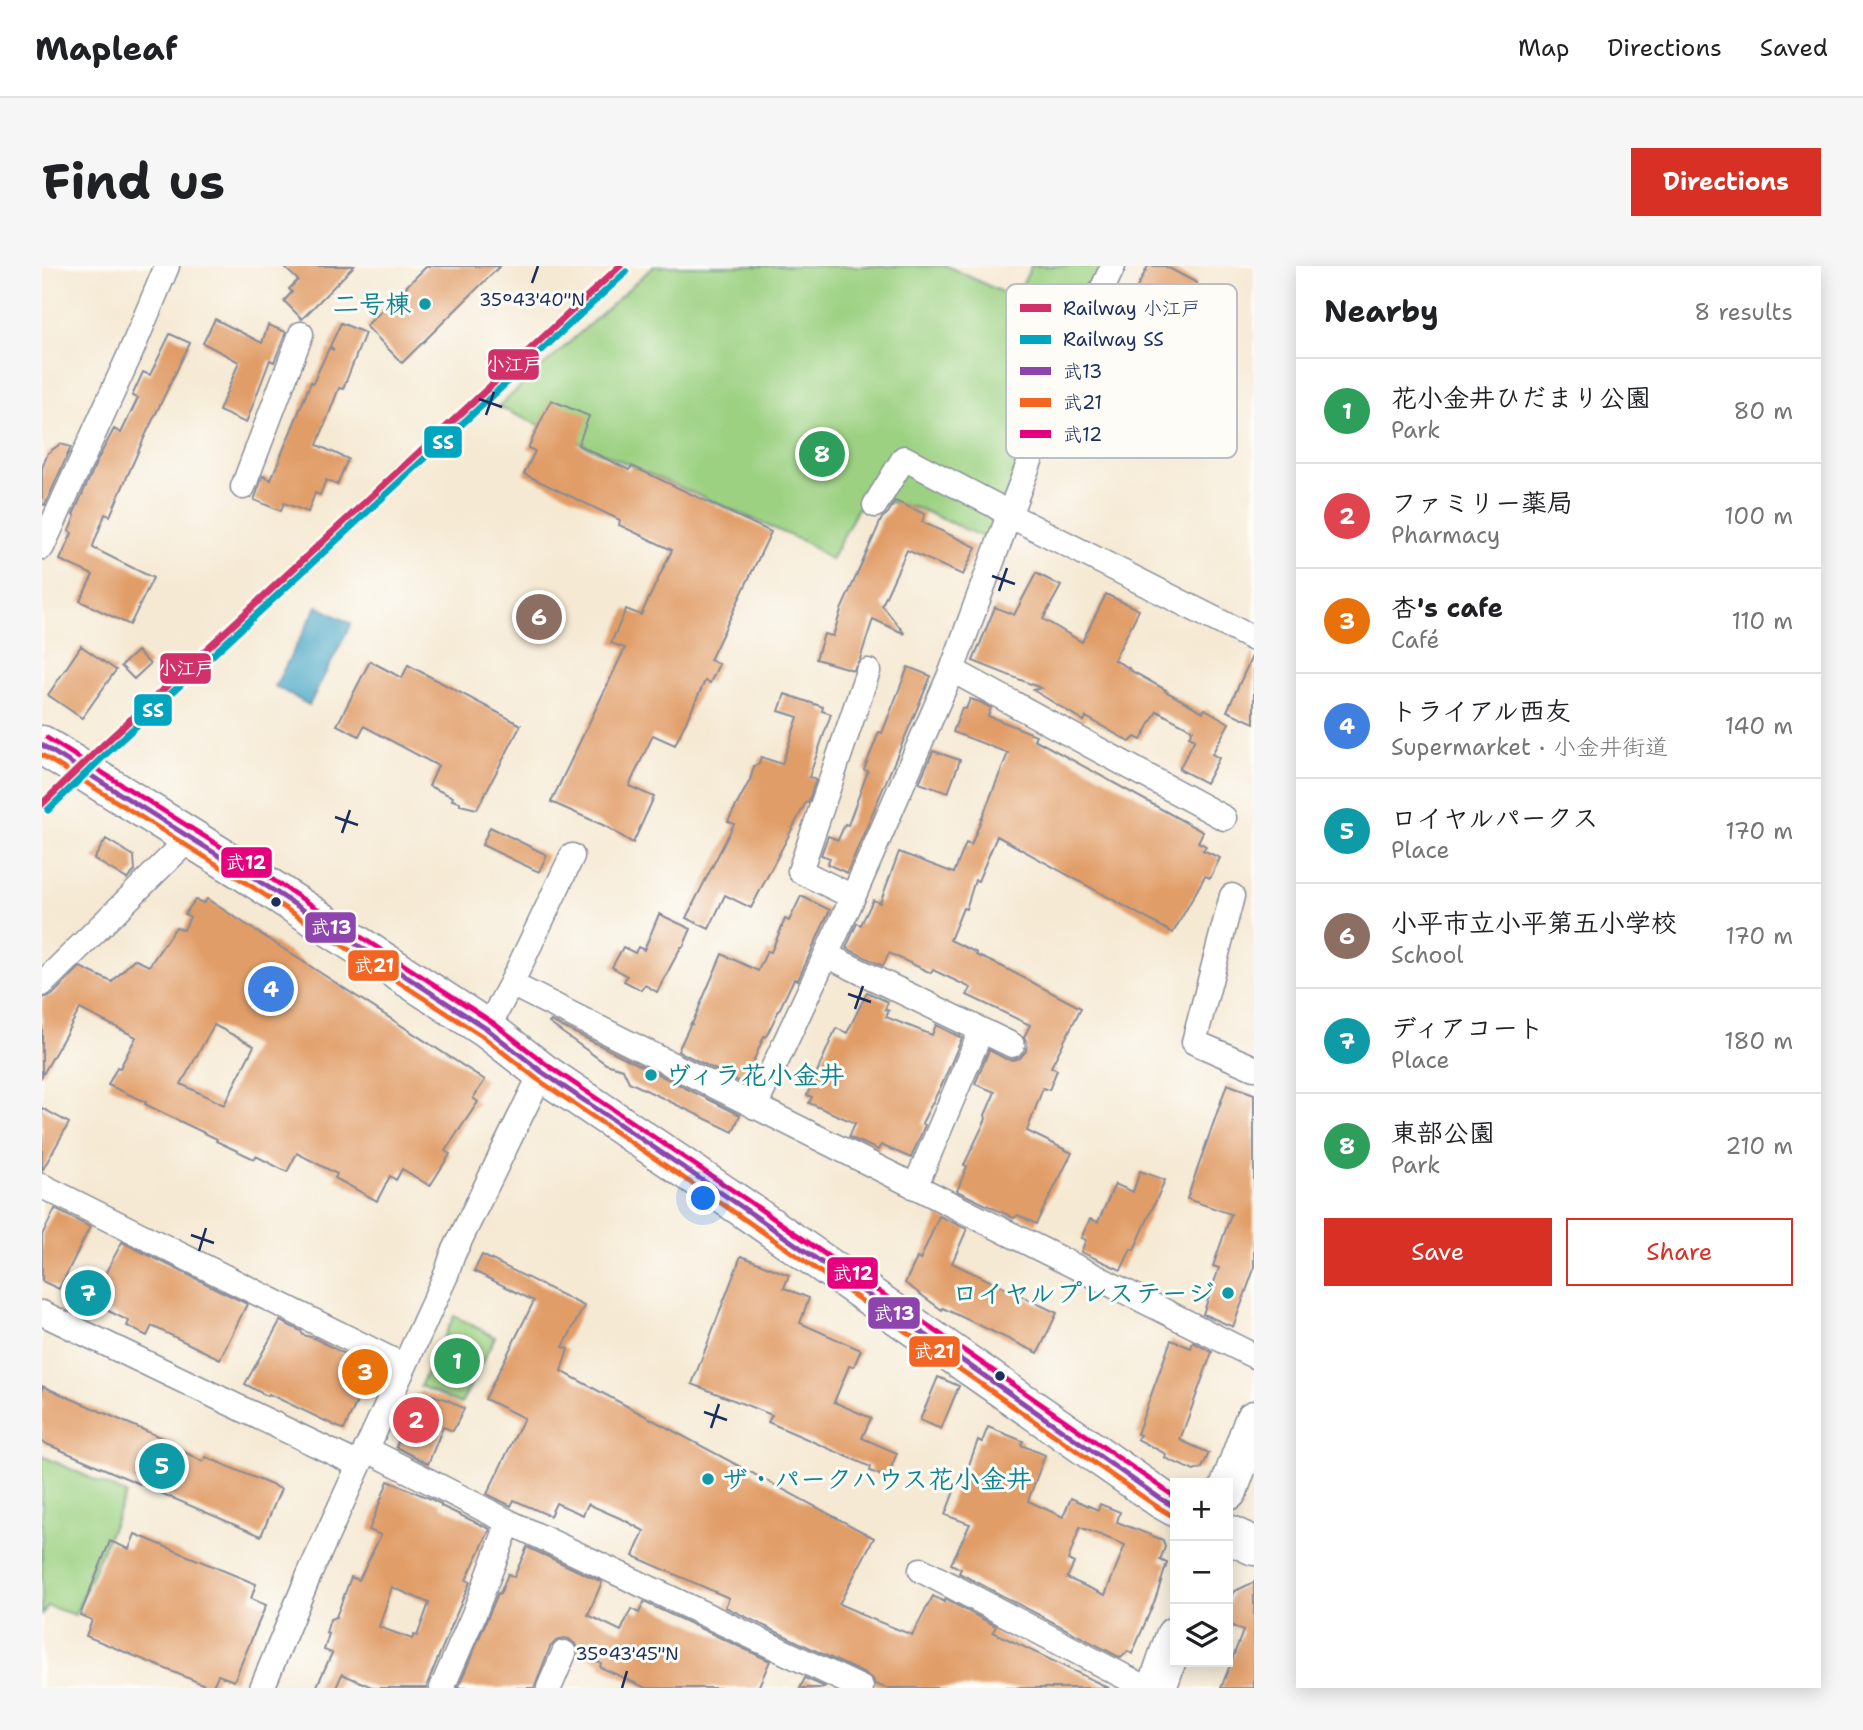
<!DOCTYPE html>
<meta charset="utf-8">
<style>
body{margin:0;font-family:"Shantell Sans","Klee One",sans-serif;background:#f6f6f6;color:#202124}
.controls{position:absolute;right:21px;bottom:21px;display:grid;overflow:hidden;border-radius:0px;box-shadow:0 4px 18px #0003}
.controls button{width:63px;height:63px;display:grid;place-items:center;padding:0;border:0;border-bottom:2px solid #e0e0e0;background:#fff;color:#202124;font:35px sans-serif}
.you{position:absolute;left:662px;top:933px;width:24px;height:24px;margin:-18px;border:5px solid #fff;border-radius:50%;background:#1a73e8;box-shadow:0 0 0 10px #1a73e833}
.badge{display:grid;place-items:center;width:46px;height:46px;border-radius:50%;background:#d93025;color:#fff;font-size:23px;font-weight:700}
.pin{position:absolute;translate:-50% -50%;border:4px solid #fff;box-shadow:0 2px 7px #0006}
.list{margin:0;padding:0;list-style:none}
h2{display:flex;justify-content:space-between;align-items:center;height:91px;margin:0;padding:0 28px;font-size:30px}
h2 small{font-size:23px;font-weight:400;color:#757577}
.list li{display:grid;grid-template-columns:46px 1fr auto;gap:21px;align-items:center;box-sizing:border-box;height:105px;padding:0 28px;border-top:2px solid #e0e0e0}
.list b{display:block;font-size:26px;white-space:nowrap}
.list p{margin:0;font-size:23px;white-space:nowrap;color:#757577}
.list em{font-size:23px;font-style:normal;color:#757577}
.actions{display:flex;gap:14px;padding:21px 28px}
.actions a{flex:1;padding:16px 0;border:2px solid #d93025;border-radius:0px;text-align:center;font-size:24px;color:#d93025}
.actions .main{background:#d93025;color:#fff}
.icon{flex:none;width:38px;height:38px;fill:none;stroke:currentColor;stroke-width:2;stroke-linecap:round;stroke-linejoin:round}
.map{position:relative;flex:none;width:1212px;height:1422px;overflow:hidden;border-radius:0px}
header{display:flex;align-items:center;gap:42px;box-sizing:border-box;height:98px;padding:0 35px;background:#fff;border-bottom:2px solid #e0e0e0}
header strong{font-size:33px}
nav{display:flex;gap:38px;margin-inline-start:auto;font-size:24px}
.intro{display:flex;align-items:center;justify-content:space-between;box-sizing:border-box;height:168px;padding:0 42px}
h1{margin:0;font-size:49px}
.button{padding:18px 32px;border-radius:0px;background:#d93025;color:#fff;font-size:24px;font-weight:700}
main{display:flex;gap:42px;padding:0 42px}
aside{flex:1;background:#fff;border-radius:0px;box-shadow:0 4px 18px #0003}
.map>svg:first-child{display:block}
.green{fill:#9cd182;stroke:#5c8070;stroke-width:2}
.water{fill:#47a6c6;stroke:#316a92;stroke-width:2}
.building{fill:#e19d67;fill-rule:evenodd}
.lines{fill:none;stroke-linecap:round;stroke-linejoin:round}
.street-casing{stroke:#888c98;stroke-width:27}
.primary-casing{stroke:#888c98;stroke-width:41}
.street{stroke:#fff;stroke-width:24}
.primary{stroke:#fff;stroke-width:38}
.bus-1-casing{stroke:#fdfcf7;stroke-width:10}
.bus-2-casing{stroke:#fdfcf7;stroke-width:10}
.bus-3-casing{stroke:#fdfcf7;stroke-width:10}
.bus-1{stroke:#8e44ad;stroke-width:5}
.bus-2{stroke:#f26522;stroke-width:5}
.bus-3{stroke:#e5007d;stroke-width:5}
.rail-1-casing{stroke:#fdfcf7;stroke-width:12}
.rail-2-casing{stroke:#fdfcf7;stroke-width:12}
.rail-1{stroke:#d13169;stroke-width:7}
.rail-2{stroke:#00a6bf;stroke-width:7}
.ticks{fill:none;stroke:#1b2f5e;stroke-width:2.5}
.culture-dot{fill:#0f9aa8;stroke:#fdfcf7;stroke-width:2.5}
.bus-dot{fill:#1b2f5e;stroke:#fdfcf7;stroke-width:2.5}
.labels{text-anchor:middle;stroke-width:6;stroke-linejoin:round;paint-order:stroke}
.culture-label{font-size:26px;font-weight:bold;fill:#0d838f;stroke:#fdfcf7;text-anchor:end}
.key{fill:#fdfcf7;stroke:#b9bec9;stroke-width:2}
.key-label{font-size:19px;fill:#1b2f5e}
.ticks-label{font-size:18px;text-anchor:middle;fill:#1b2f5e;stroke:#fdfcf7;stroke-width:6;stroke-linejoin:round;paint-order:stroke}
.line-badge{stroke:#fdfcf7;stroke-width:2.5}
.badge-label{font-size:19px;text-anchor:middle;font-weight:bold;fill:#fff}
</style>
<header>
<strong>Mapleaf</strong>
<nav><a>Map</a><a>Directions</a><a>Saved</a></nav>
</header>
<div class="intro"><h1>Find us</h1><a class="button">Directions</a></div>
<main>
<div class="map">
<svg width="1212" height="1422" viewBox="0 0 1212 1422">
<rect width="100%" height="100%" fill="#fdfcf7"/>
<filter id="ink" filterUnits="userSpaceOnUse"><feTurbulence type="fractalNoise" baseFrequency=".0143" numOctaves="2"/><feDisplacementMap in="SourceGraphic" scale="14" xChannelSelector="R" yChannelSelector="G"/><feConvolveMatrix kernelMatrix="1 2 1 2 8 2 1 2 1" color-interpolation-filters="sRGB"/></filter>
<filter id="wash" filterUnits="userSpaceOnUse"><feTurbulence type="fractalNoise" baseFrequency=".00686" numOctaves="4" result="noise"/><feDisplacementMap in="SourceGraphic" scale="28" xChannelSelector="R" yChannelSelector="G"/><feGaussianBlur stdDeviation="1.57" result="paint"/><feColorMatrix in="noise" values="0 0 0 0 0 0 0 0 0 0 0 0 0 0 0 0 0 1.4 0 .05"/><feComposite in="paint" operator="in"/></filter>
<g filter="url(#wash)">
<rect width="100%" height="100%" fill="#f5e9d3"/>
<path class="green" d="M612 0H905L974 33 989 0H1078L960 280 878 243 849 236 816 242 789 294 765 277 456 141Z
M412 1050 453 1071 419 1138 378 1120Z
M0 1190 84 1228 33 1349 6 1340 0 1348Z"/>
<path class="water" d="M275 340 309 358 267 439 233 420Z"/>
<g id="blocks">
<path class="building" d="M241 0H312L260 53 242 35 250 26 247 23 256 14Z
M385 0H458L360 97 324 60Z
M1106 0H1123L1155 17 1109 112 1182 150 1167 178 1158 177 1136 167 1126 162 1125 159 1067 132 1065 135 1041 123 1061 84 1063 85Z
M173 53 220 77 226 59 244 66 232 96 228 94 204 157 177 145 197 96 161 77Z
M299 57 323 67 301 123 297 122 275 179 306 193 295 219 284 214 278 229 273 227 266 246 242 237 239 245 212 234 221 210 229 214 269 116 271 117 287 82 292 84 288 80Z
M128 68 148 77 102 172 68 250 63 248 51 280V282L111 312 88 359 38 335 51 309 18 294 30 267 27 265 33 250 31 249 57 191 72 163 79 167 96 132 90 130 101 106 108 109Z
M509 134 547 150 536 179 587 204 590 200 729 266 668 394 677 398 668 417 663 415 633 479 611 469 587 520 612 531 591 577 563 560 509 536 583 382 569 377 584 343 599 349 630 284 577 259 578 254 482 208 493 185 486 182Z
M18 178 29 181 3 239 0 238V202L6 187Z
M853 235 883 248 880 256 934 281 921 309 865 284 840 339 863 368 831 353 818 393 811 404 774 393 782 368 791 370 799 344 840 252 846 247Z
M994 307 1019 320 1001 353 1040 376 1064 328 1097 344 1072 394 1087 402 1086 403 1124 424 1123 425 1161 446 1163 443 1187 457 1170 488 1177 492 1164 517 1137 503 1153 473 1147 470 1151 464 1115 445 1099 474 1093 471 1088 476 1044 451 1042 455 991 424 999 422 931 395 953 341 972 349Z
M39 380 74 404 40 452 6 429Z
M95 385 108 398 92 413 79 400Z
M1211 388H1212V457L1185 445Z
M328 395 360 412 366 399 479 459 435 543 418 539V536L410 534 411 531 387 520 396 500 322 460 317 470 295 459Z
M866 401 889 410 805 607 785 598 788 592 779 589 786 570 796 574 803 558 806 559 826 505 822 504 837 466 840 467Z
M743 428 781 441 780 445 789 448 767 511 774 513 766 537 764 536 709 642 683 629 667 663 644 652 692 558 686 555 708 514 712 500 717 498 719 491 740 498 756 451 737 445Z
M928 433 938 436 949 442 946 450 994 469 992 473 1161 566 1156 576 1164 580 1161 584 1178 592 1168 612 1163 610 1131 667 955 570 936 615 933 614 924 643 921 642 908 674 935 687 934 689 961 701 1039 742 1009 801 1015 804 1007 824 1001 822 985 865 1030 887 994 958 976 949 972 952 915 925 925 900 922 899 944 853 943 849 953 826 933 818 947 784 964 793 970 794 978 792 984 785 985 777 982 771 988 759 925 729 929 722 891 704 889 707 847 687 841 700 804 682 815 657 819 659 831 634 838 637 857 586 912 607 924 577 929 579 966 487 911 466 920 442 924 443Z
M891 485 918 494 906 527 877 517Z
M448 561 505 589 497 606 440 579Z
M64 573 92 590 93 605 85 613 52 593Z
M759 630 788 644 756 714 752 713 724 771 722 770 702 818 636 785 649 757 650 758 680 688 716 705 725 685 729 686 743 653 747 655Z
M165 633 443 814 431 832 436 836 403 885 408 888 388 920 360 903 354 914 348 910 335 935 293 912 295 908 255 887 245 906 214 890 212 893 174 875 175 873 123 848 103 838 104 836 66 819 75 801 78 802 94 771 38 743 0 810V732L10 729 38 701 70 716 92 693 107 700 134 661 142 664 148 651 143 648 153 634 162 637ZM172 759 212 780 182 839 139 818Z
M617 648 649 663 641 681H639L615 726 603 719 599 724 582 715 585 710 570 701 581 681 593 687 596 681 602 684Z
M825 726 846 736 843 743 847 745 844 751 890 769 894 759 920 772 901 816 880 857 883 859 869 892 839 879 836 884 807 871 813 857 767 837 770 831 765 829 794 762 805 767Z
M509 755 698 849 691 866 587 816 581 803 564 798 507 757Z
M1185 818 1212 828V1003L1191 1061 1161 1048 1177 1002 1171 1000 1189 948 1145 933Z
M0 842 27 857 0 905Z
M1098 905 1123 914 1092 984 1089 983 1079 1004 1039 986 1044 974 1039 972 1048 953 1056 956 1073 918 1091 926Z
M13 943 48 961 17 1023 0 1015V969Z
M897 950 925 963 910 997 1015 1047 996 1087 901 1042 900 1044 863 1017 875 992 878 994Z
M80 976 205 1038 178 1093 110 1060 105 1070 85 1060 87 1055 48 1036Z
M440 989 542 1040 521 1081 526 1083 519 1105 832 1272 797 1338 818 1347 817 1348 870 1369 891 1330 902 1336 903 1333 954 1360 951 1366 1067 1422H844L833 1418 831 1413 825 1409 683 1341 687 1332 591 1290 602 1265 582 1254 546 1238 541 1249 514 1237 508 1250 472 1234 469 1240 445 1228 482 1152 443 1133 492 1035 432 1005Z
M699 990 747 1009 742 1022 767 1032 758 1057 819 1084 812 1100H807L792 1136 829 1152 820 1172 855 1187 845 1212 828 1205 829 1201 726 1156 730 1149 650 1118Z
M238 1055 259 1065 261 1069 272 1072 330 1102 302 1164 227 1128 225 1130 203 1118Z
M1129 1074 1149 1082 1151 1076 1170 1086 1138 1174 1167 1187 1160 1202 1152 1205 1123 1192 1124 1188 1095 1173 1098 1169 1095 1168Z
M896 1111 917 1120 899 1163 878 1154Z
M0 1120 134 1178 133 1181 161 1196 164 1191 239 1223 219 1270 0 1176Z
M378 1125 406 1134 422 1143 411 1165 401 1161 386 1198 354 1181Z
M946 1161 981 1175 979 1179 1003 1189 986 1235 1021 1251 1029 1232 1056 1244 1058 1238 1078 1246 1075 1256 1121 1274 1123 1281 1118 1294 1125 1297 1113 1334 1090 1388 1086 1385 1079 1392 917 1307 919 1303 909 1298 928 1258 903 1249 920 1205 924 1207 936 1174 940 1176ZM1038 1261 1083 1279 1063 1329 1025 1312 1032 1297 1026 1294Z
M346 1215 387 1232 399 1238V1240L448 1263 424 1314 428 1316 386 1416 385 1422H332L300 1408 294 1422H274L290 1387 282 1384 287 1368 284 1367 288 1353 294 1351 309 1311 317 1314 339 1269 327 1264ZM350 1321 387 1337 375 1370 372 1369 370 1373 337 1361Z
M93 1268 214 1318 209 1333 224 1339 192 1415 176 1409 170 1422 44 1370 50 1354 38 1349 68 1275 87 1283Z
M485 1281 560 1316 546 1349 579 1365 589 1343 597 1347 602 1336 728 1395 716 1422H604L558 1401 559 1397 537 1387 533 1378 527 1373 521 1372 514 1375 508 1381 492 1422H416L456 1327 458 1328 466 1308 472 1311Z
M1212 1316V1422H1179L1201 1365 1186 1358V1340L1191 1326Z
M763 1412 783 1421 782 1422H758Z"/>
</g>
</g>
<g filter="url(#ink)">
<use href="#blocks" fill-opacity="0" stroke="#888c98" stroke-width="2"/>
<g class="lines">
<g class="street-casing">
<path id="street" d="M201 221 259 68
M833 239 862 192 952 239 967 249 1212 373
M0 281 88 88 125 0
M910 404 1182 552
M1190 630 1152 776 1212 802
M811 631 758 605 826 405
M784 689 970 779
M0 718 148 572
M469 718 1212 1090
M445 763 469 718 530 590
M713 841 811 631 910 404 967 249 1027 94 1071 0
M0 920 362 1100
M873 921 939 765
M0 1047 317 1199
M324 1183 467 1256 819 1422
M879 1304 1104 1422
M220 1422 267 1309 404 1009 411 988 500 806
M400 1422 432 1348 467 1256
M507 1422 522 1387"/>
</g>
<g class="primary-casing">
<path id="primary" d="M0 479 203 606 445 763 500 806 700 941 1119 1233 1133 1241
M1186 1225 1212 1154
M1186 1268 1212 1280
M1115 1422 1133 1370"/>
</g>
<use href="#street" class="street"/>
<use href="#primary" class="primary"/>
<g class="bus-1-casing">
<path id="bus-1" d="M0 479 203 606 445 763 500 806 700 941 1119 1233 1133 1241"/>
</g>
<g class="bus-2-casing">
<path id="bus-2" d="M0 489 198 613 440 770 495 813 695 948 1114 1240 1129 1249"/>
</g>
<g class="bus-3-casing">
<path id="bus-3" d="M5 472 208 599 450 756 505 799 705 934 1133 1231"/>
</g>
<use href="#bus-1" class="bus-1"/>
<use href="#bus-2" class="bus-2"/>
<use href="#bus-3" class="bus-3"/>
<g class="rail-1-casing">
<path id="rail-1" d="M0 538 59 481 578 0"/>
</g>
<g class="rail-2-casing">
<path id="rail-2" d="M6 544 65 487 584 6"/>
</g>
<use href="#rail-1" class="rail-1"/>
<use href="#rail-2" class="rail-2"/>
</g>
</g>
<path class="ticks" d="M490 17 496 0M437 133 460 141M444 149 452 126M950 310 973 318M957 325 965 302M293 551 316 559M300 567 308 544M806 728 829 736M813 743 821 720M149 969 172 977M157 985 164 962M662 1146 685 1154M669 1162 677 1138M580 1422 585 1405"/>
<g class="culture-dot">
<circle cx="383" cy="38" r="7"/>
<circle cx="609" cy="809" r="7"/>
<circle cx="1186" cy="1027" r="7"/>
<circle cx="666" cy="1213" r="7"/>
</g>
<g class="bus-dot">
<circle cx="234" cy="636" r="6"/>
<circle cx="958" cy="1110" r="6"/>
</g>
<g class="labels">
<g class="culture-label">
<text x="369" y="47">二号棟</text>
<text x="623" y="818" text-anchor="start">ヴィラ花小金井</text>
<text x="1172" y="1036">ロイヤルプレステージ</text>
<text x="680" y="1222" text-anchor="start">ザ・パークハウス花小金井</text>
</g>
</g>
<rect x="964" y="18" width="231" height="174" rx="10" class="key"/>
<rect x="978" y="38" width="31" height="8" fill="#d13169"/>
<rect x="978" y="69" width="31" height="9" fill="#00a6bf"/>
<rect x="978" y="101" width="31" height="8" fill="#8e44ad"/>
<rect x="978" y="132" width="31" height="9" fill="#f26522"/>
<rect x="978" y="164" width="31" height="8" fill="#e5007d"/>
<g class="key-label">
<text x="1021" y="49">Railway 小江戸</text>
<text x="1021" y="80">Railway SS</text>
<text x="1021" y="112">武13</text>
<text x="1021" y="143">武21</text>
<text x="1021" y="175">武12</text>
</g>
<g class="ticks-label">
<text x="490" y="40">35°43'40"N</text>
<text x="585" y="1394">35°43'45"N</text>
</g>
<g class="line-badge">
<rect x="445" y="82" width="53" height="33" rx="7" fill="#d13169"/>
<rect x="381" y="159" width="40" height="34" rx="7" fill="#00a6bf"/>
<rect x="117" y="386" width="53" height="33" rx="7" fill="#d13169"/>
<rect x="91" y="427" width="40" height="34" rx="7" fill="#00a6bf"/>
<rect x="178" y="580" width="53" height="33" rx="7" fill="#e5007d"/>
<rect x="262" y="645" width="53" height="33" rx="7" fill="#8e44ad"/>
<rect x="305" y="683" width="53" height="33" rx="7" fill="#f26522"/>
<rect x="784" y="990" width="53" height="34" rx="7" fill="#e5007d"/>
<rect x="825" y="1030" width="54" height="34" rx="7" fill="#8e44ad"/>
<rect x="866" y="1069" width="53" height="33" rx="7" fill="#f26522"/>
</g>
<g class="badge-label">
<text x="472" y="105">小江戸</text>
<text x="401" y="183">SS</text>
<text x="144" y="409">小江戸</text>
<text x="111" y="451">SS</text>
<text x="204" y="603">武12</text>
<text x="289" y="668">武13</text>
<text x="332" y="706">武21</text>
<text x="811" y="1014">武12</text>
<text x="852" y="1054">武13</text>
<text x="892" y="1092">武21</text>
</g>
</svg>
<div class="controls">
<button>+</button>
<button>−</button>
<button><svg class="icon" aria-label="layers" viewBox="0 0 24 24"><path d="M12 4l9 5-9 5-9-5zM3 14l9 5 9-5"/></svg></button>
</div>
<div class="you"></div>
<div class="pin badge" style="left:415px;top:1095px;background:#2e9e5b">1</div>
<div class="pin badge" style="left:374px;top:1154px;background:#e0444e">2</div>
<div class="pin badge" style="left:323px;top:1106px;background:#e8710a">3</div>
<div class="pin badge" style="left:229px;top:723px;background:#3f7fe0">4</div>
<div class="pin badge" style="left:120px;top:1200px;background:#0f9aa8">5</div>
<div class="pin badge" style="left:497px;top:351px;background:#8d6e63">6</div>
<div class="pin badge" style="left:46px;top:1027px;background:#0f9aa8">7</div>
<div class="pin badge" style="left:780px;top:188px;background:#2e9e5b">8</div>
</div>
<aside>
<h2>Nearby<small>8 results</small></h2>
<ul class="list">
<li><span class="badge" style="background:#2e9e5b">1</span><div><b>花小金井ひだまり公園</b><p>Park</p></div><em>80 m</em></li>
<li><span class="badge" style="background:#e0444e">2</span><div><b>ファミリー薬局</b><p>Pharmacy</p></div><em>100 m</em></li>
<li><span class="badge" style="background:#e8710a">3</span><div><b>杏's cafe</b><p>Café</p></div><em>110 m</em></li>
<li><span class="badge" style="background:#3f7fe0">4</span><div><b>トライアル西友</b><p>Supermarket · 小金井街道</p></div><em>140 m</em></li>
<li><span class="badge" style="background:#0f9aa8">5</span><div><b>ロイヤルパークス</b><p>Place</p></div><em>170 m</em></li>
<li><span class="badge" style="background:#8d6e63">6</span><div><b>小平市立小平第五小学校</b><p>School</p></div><em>170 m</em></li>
<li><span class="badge" style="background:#0f9aa8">7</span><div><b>ディアコート</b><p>Place</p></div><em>180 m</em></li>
<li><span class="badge" style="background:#2e9e5b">8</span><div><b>東部公園</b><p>Park</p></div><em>210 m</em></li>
</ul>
<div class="actions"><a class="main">Save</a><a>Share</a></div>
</aside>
</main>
